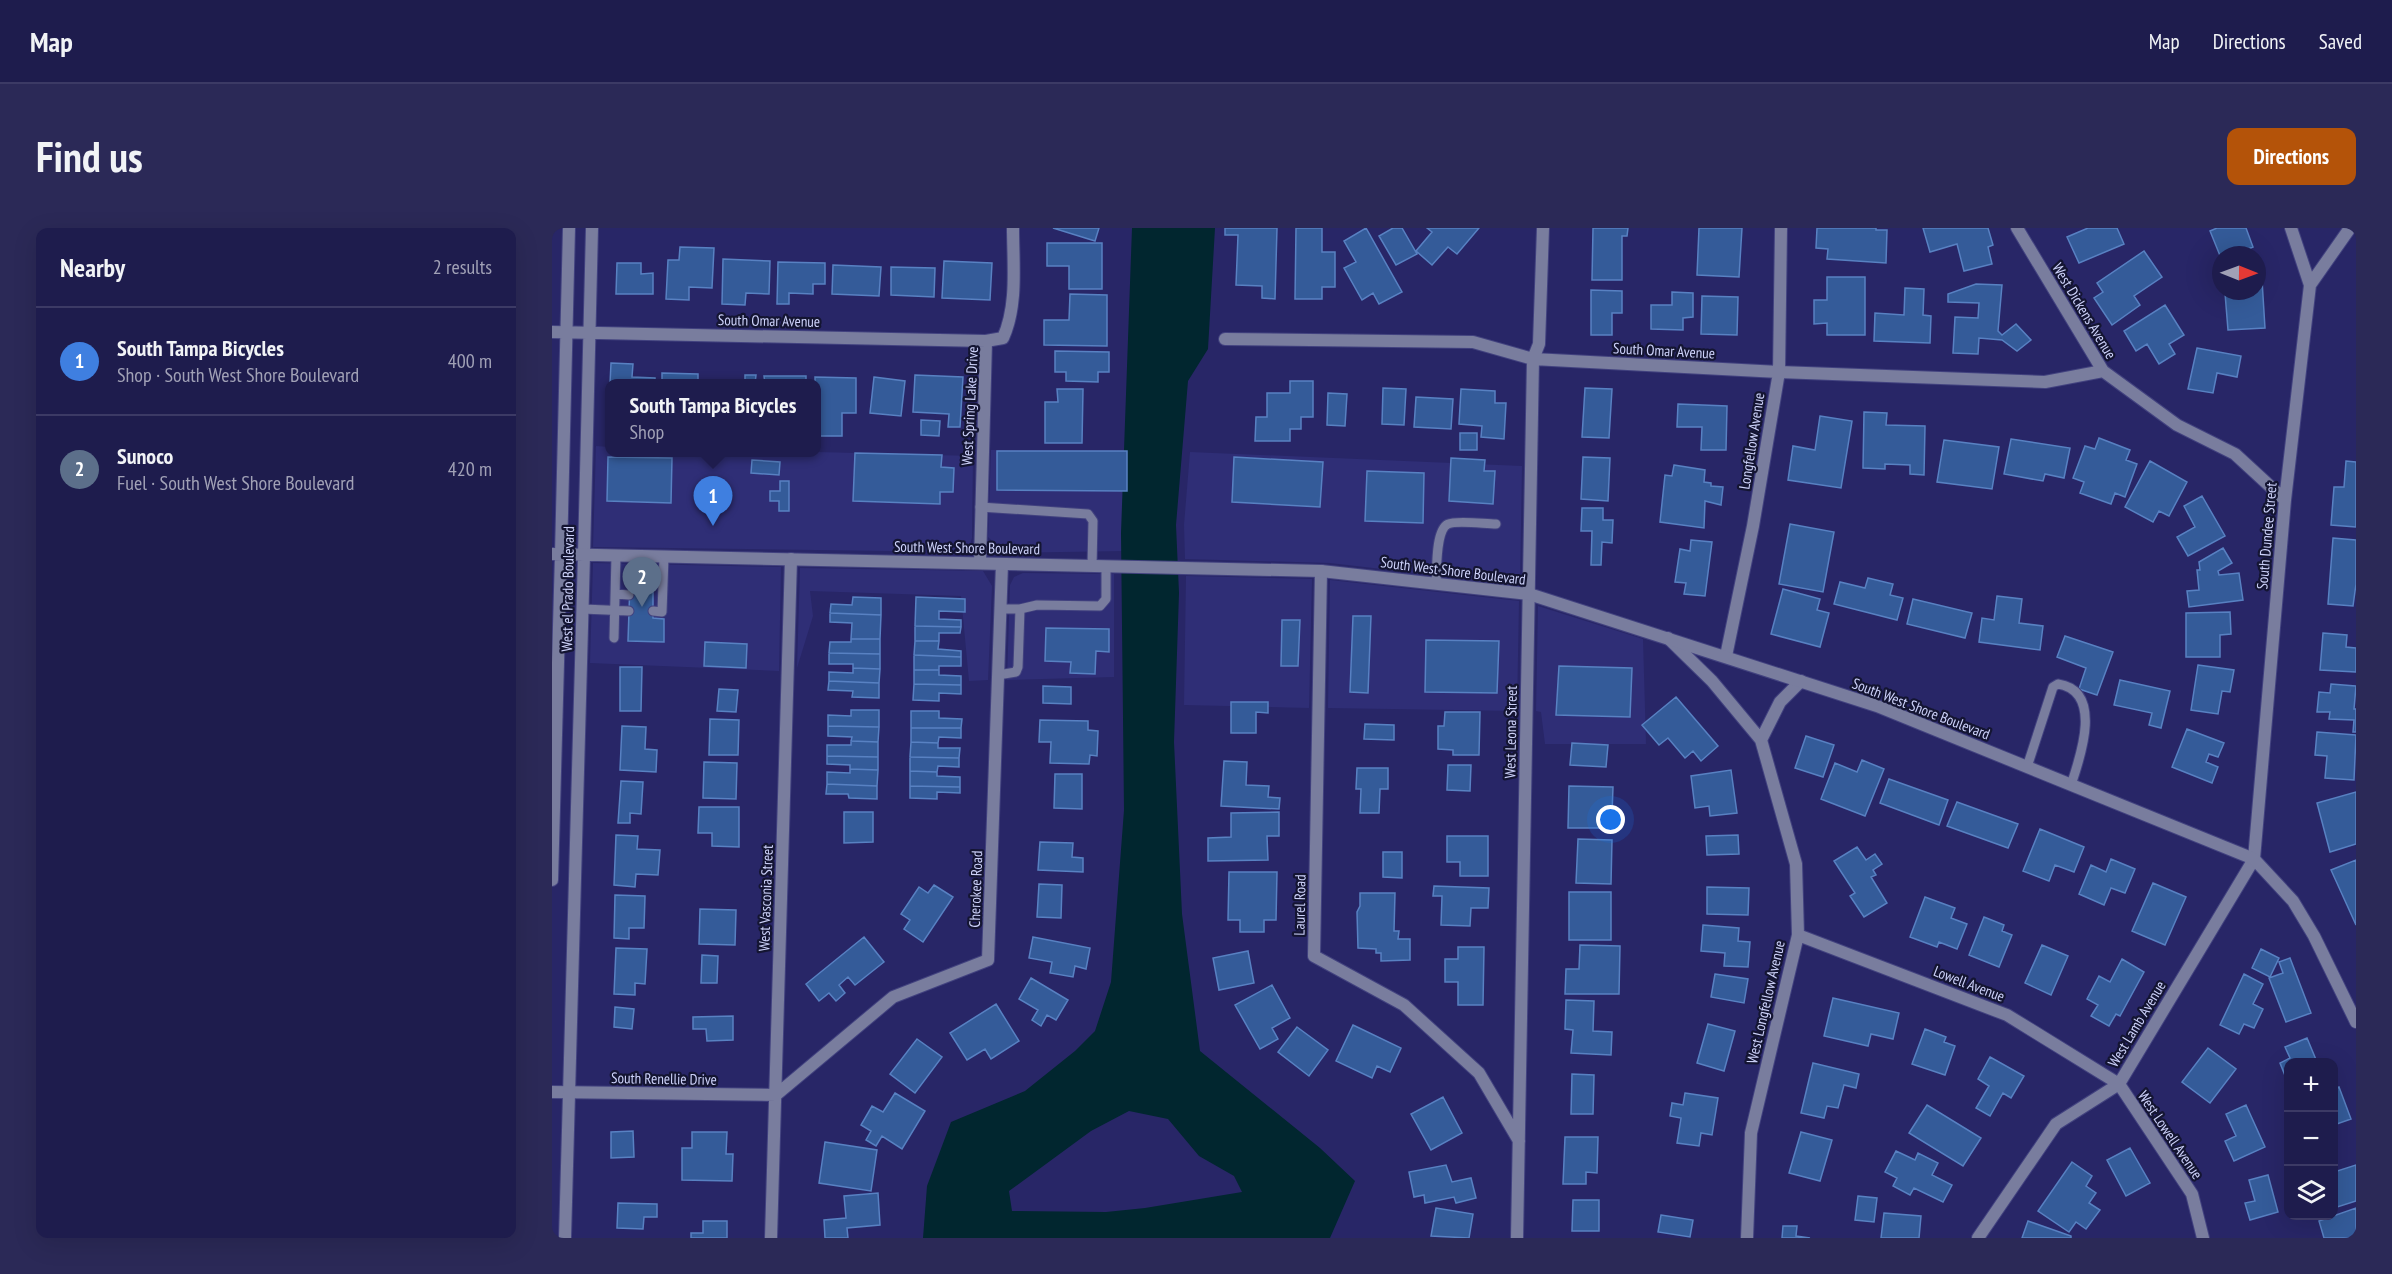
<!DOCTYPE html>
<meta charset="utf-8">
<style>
body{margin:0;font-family:"PT Sans Narrow",sans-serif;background:#2b2957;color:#f1f3f6}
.controls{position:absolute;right:18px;bottom:18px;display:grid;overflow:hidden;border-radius:12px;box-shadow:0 6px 24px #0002}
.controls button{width:54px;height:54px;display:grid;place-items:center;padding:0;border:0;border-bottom:2px solid #3c3a65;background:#1e1c4d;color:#f1f3f6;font:30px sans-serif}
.compass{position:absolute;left:1660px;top:18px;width:54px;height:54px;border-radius:50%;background:#1e1c4d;box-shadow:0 6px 24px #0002;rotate:91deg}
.you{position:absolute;left:1059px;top:592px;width:21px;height:21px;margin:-15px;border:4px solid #fff;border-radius:50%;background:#1a73e8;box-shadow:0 0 0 9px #1a73e833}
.badge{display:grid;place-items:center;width:39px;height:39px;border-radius:50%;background:#b45309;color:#fff;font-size:20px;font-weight:700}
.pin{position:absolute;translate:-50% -50px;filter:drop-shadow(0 2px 3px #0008)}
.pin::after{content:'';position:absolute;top:32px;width:21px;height:18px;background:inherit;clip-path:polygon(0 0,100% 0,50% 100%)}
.popup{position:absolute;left:53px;top:151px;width:216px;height:78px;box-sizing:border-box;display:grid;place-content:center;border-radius:12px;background:#1e1c4d;filter:drop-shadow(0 2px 4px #0005);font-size:20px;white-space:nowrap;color:#a1a1b6}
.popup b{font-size:22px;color:#f1f3f6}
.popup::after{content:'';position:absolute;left:50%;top:100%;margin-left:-12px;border:12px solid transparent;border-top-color:#1e1c4d}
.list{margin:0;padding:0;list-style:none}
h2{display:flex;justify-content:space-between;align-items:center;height:78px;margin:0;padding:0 24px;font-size:26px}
h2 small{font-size:20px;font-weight:400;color:#a1a1b6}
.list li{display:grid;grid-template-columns:39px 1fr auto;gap:18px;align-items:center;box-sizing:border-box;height:108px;padding:0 24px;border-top:2px solid #3c3a65}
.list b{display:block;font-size:22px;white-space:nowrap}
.list p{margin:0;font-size:20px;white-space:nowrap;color:#a1a1b6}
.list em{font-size:20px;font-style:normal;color:#a1a1b6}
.icon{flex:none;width:33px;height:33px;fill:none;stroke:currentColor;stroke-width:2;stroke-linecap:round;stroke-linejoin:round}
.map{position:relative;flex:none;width:1804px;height:1010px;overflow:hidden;border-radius:12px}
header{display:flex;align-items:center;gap:36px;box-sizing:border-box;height:84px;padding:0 30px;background:#1e1c4d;border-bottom:2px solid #3c3a65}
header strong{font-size:28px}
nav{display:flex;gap:33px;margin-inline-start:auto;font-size:21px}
.intro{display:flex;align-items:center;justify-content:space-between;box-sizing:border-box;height:144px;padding:0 36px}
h1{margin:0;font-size:42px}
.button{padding:15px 27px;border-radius:12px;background:#b45309;color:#fff;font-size:21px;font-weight:700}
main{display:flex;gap:36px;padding:0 36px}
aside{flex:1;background:#1e1c4d;border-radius:12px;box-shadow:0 6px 24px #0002}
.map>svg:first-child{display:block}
.built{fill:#2f2e76}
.water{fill:#01262f;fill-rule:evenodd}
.building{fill:#345b99;stroke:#5881c2;stroke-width:1.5}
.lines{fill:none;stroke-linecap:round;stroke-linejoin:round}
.service-casing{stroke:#42427f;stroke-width:11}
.minor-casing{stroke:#42427f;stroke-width:14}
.tertiary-casing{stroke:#42427f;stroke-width:14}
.service{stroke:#797d9e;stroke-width:9}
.minor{stroke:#797d9e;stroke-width:12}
.tertiary{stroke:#797d9e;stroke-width:12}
.labels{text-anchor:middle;stroke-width:4.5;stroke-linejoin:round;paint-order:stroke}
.street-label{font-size:15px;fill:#cdd2fa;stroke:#141532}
</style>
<header>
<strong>Map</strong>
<nav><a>Map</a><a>Directions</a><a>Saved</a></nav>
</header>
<div class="intro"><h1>Find us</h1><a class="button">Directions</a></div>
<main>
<aside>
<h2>Nearby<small>2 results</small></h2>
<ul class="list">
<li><span class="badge" style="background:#3f7fe0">1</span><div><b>South Tampa Bicycles</b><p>Shop · South West Shore Boulevard</p></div><em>400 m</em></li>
<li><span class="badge" style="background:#5c6f8a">2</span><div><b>Sunoco</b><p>Fuel · South West Shore Boulevard</p></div><em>420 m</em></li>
</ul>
</aside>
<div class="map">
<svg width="1804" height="1010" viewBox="0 0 1804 1010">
<rect width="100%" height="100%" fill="#282667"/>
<path class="built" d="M44 218 57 219V224H265L421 228 420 310 417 320 410 324 41 319Z
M439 222 576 223 573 323 453 325 436 309Z
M638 224 970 238 968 357 778 335 633 331 632 297Z
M41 335 229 339 227 443 38 435Z
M248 340 431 343 440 358 436 452 417 453 409 368 258 363 261 388 245 440Z
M471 345 562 346V449L455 452 458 357 462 349Z
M634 348 760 351 757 480 632 477Z
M778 352 967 373 965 483 776 480Z
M986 378 1091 411 1094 516H993L989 484 984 483Z"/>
<path class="water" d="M580 0H663L656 121 636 153 624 297 627 365 622 514 630 686 648 823 768 920 803 953 778 1010H371L375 958 399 894 473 863 523 823 543 803 559 754 572 582 569 305ZM577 883 616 891 647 928 682 948 690 964 593 980 554 984 460 983 457 963 539 903Z"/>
<path class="building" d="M501 0H547L543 13Z
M673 0H725L723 71 710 70V58L684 57 686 7H673Z
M744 0H770V24H783V59H770V71H743Z
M814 0 850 64 827 76 821 65 810 72 792 40 804 34 792 13Z
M841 0H850L865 26 844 37 827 8Z
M875 0H927L905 26 896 19 880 37 864 23 880 4Z
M1041 0H1076L1075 8H1070V52H1040Z
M1147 0H1190L1187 49 1145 47Z
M1265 0H1324V2H1335L1334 35 1275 31 1276 21 1264 20Z
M1371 0H1436L1441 17 1436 19 1440 36 1412 43 1405 16 1378 24Z
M1536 0H1565L1572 16 1527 35 1515 9Z
M1665 0H1694L1701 19 1681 27H1669V30L1658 3Z
M495 15H550V61H517V38H495Z
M128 19 162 20 160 60 137 59V72L114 71 116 32H127Z
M1592 23 1610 49 1582 68 1588 77 1560 97 1542 70 1551 64 1545 55Z
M171 31 218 33 217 66 194 65 193 77 170 76Z
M392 33 440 35 438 72 390 70Z
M226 34 273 35V56H261V66L237 65V76H225Z
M65 35H89V46L101 45V66H64Z
M281 37 329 39 327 68 280 66Z
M339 39 383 40 382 69 339 67Z
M1275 49H1313V107H1275V95L1262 96V72H1275Z
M1705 52H1710L1713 100 1676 102 1673 65 1705 63Z
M1424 56 1450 57 1446 103 1450 107 1464 96 1479 112 1465 123 1450 112 1427 110 1426 126 1401 125 1403 89 1426 90 1427 75 1396 74V66Z
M1353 60 1372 61 1371 87 1379 88 1378 115 1322 113 1323 85 1352 87Z
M1039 62 1070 63V85H1060V107H1039Z
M1120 64 1141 65V89L1131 90V102L1099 101V77H1120Z
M518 66 555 67V118L492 117V92H517Z
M1150 68 1186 69 1185 107 1149 106Z
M1613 77 1632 107 1617 116 1623 126 1607 136 1595 116 1584 123 1572 103Z
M1645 120 1689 128 1685 149 1665 145 1661 165 1636 161Z
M503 123 557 124V144H546V154L514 153V144H503Z
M59 135 81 136 80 149 103 150V156H58Z
M110 145 146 146V156H110Z
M193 147H204L203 156H193Z
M363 147 411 149 408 199H396L397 186 361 184Z
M212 148H254V156H213Z
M263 149 304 150V185H290V208H264Z
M322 149 353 153 349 188 318 185Z
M738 153H761V189H749V201H738V213H703L704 189H715V165H738Z
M831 160 854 161 852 197 830 196Z
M1033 160 1060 161 1057 210 1030 209Z
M505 161H531L530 215H493V174H506Z
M909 161 943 163V175H954L952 211 929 209 930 198 907 196Z
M776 165 795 166 793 198 775 197Z
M864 169 901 171 899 201 862 199Z
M1126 176 1175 178 1174 222H1149L1150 199H1125Z
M1312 184 1335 185 1334 197 1373 198 1372 247 1358 246V237L1333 236V241L1311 240Z
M1268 188 1300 193 1289 260 1236 252 1241 218 1263 222Z
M369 192 388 193 387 208 369 207Z
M908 205H925V222H908Z
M1547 210 1578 222 1574 232 1585 236 1573 269 1563 265 1559 276 1528 265 1532 254 1521 250 1533 218 1543 221Z
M1459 211 1518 220 1512 250 1493 246 1491 253 1452 246Z
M1392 212 1447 219 1440 261 1385 254Z
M445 223H575V263L445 262Z
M303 225 390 227 389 239 402 240 401 264H388V276L301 273Z
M56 229 120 230 119 275 55 273Z
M682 229 771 234 768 279 680 274Z
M1031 229 1058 230 1056 273 1029 271Z
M899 230 933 232 932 243H943L941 276 897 273Z
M200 232 228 234 227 247 199 245Z
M1598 233 1635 254 1617 288 1607 283 1601 294 1573 279Z
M1794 233 1804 234V299L1779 297 1782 259H1792Z
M1122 237 1153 242 1152 254 1159 255V258L1171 259 1169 277 1153 273 1152 300 1108 294 1113 247 1120 248Z
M815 243 872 245 871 295 813 293Z
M228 253H237V283H227V273H218V263H228Z
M1650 268 1673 308 1636 328 1625 309 1643 299 1632 278Z
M1030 280H1051V292H1061L1060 315 1050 314 1049 337H1039L1040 303H1029Z
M1238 296 1282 304 1271 364 1227 356Z
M1781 310 1804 312V356L1801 378 1776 376Z
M1139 312 1160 314 1153 368 1132 366 1134 355 1123 354 1128 321 1138 323Z
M1671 320 1680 335 1666 343 1667 347 1687 345 1691 372 1637 379 1635 363 1647 362 1645 342H1648L1647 334Z
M1316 350 1341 356 1338 367 1351 370 1345 392 1282 376 1288 354 1313 360Z
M78 354 101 355V390L112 391V414L76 413Z
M1231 361 1268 371 1265 382 1277 385 1268 419 1219 406Z
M1445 368 1470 371 1467 395 1491 398 1488 422 1427 414 1430 390 1442 392Z
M301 369 329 370V387L278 385 279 376 300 377Z
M364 369 413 371V384L387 383V391L409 392V399L363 398Z
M1361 371 1420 385 1413 410 1355 396Z
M1678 384 1679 406 1668 407V429H1634V385Z
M278 385 329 387 328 411H299L300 395 278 394Z
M801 388H819L816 465 798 464Z
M730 392H748L746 438H729Z
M363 398 409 399 408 405H387V413H363Z
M494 400 557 401V424L544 423 543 446 518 445 519 434 493 433Z
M1771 405 1795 407 1794 419 1804 420V444L1768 442Z
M1513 408 1561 424 1545 467 1527 461 1534 440 1505 429Z
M299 411H328V426L277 425 278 414H299Z
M874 412 947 413 945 465 873 464Z
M363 413H387L386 421 409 423V429L362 427Z
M153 414 195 416 194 440 152 438Z
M277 425 328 426V441L301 440V436H277Z
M362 427 409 429V438H387V442H362Z
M1646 437 1682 442 1678 464 1670 463 1666 486 1639 482Z
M1007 438 1080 440 1078 489 1004 487Z
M68 439H90L89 483H68Z
M301 440 328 441 327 455 277 453V444L301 445Z
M362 442H387V447L409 448V457L362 456Z
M1568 452 1618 463 1609 500 1597 497 1600 485 1562 477Z
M277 453 327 455V470L300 469 301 463 276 462Z
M362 456 409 457V466L387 465V473L361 472Z
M1779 456 1804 458 1802 481H1804V504H1801L1802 492 1777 491 1778 484H1765L1767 464 1778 465Z
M491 458 519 459V476L491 475Z
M167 461 186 462 184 484 165 483Z
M1124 469 1166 518 1149 533 1141 523 1133 530 1116 510 1107 517 1090 497Z
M679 474H716V485L704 484V505H679Z
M299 482H327V499L276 498V487L299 488Z
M359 483H387V490L410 491 409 500H359Z
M893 484H928L927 527H901V522L886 521V498H892Z
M158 491 187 492 186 527H157Z
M488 492 536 493V502L546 503 545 528 538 527 537 536 498 535 499 514H487Z
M813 496 842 497V512L812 511Z
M70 498 94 499 93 521 105 522 104 544 68 542Z
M276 498 327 499 326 514 299 513 300 509 276 508Z
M359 500H409V510L387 509 386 515 359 514Z
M1635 501 1672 515 1666 529 1657 526 1654 534 1666 539 1660 555 1620 539Z
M1765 504 1804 507 1802 552 1773 550 1775 528 1763 527Z
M1254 508 1282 517 1271 549 1243 540Z
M299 513 326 514V529L275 528V517H299Z
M359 514 386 515V520H408L407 530 358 529Z
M1020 515 1056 517 1054 539 1018 537Z
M275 528 326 529V542L298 541V537L275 536Z
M358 529 407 530V539L386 538 385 544 358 543Z
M1310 532 1332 541 1313 588 1269 571 1283 535 1305 544Z
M672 533 695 534 694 557 717 558 716 569 728 570 727 581 669 578Z
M152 534 185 535 184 571 151 570Z
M896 537H919L918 563 895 562Z
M805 540H836V561H828L827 585H808L809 561H804Z
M298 541 326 542 325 558 275 556V544L298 545Z
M1179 542 1185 585 1158 588 1157 578 1143 580 1139 548Z
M358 543 385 544V548L408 549V559L358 558Z
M503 546H530V581L502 580Z
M1337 551 1396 572 1387 597 1328 575Z
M69 553 91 554 89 586 78 585V595H66Z
M275 556 325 558V571L297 570 296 566H274Z
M358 558 408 559V565L385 564V571L358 570Z
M1017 558 1061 559 1060 586H1050L1049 600H1016Z
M1804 564V616L1778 624 1765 575Z
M1405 574 1466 596 1456 620 1395 598Z
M147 579H187V619L160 618V605H146Z
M292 584H321V614L292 615Z
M727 584V608H715L716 632 656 633V610L679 609V585Z
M1488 601 1532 619 1522 644 1503 637 1497 653 1471 643Z
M64 607 86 608 85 621 108 622 106 647 84 646 83 659 62 657Z
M1186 607 1187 626 1155 627 1154 608Z
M895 608H936V648H908V634H895Z
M1026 611 1060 612 1059 656 1024 655Z
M488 614 521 615 520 629 531 630V644L486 642Z
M1305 619 1314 632 1323 626 1330 636 1321 642 1324 647 1319 649 1335 675 1312 689 1298 668 1303 665 1282 633Z
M831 624H850V650L831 649Z
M1559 631 1583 641 1573 665 1559 660 1552 677 1527 666 1539 637 1554 644Z
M1804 632V697L1779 642Z
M677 644H725L724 692H712V704H688V692H676Z
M1601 655 1634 669 1613 717 1580 703Z
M487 656 510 657 509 690 485 689Z
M382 657 401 669 371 714 352 701 358 692 349 686 367 659 376 665Z
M882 658 937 660 936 680H919L918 698 889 697 890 668H881Z
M1155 659 1197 660 1196 687 1155 686Z
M1017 664H1059V712H1017Z
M808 665H843L842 703H847L846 711H858V732L829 733V725H824V721L806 720 805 684 808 678Z
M63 667 93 668 92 700H77V711L62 710Z
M1373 669 1403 680 1399 690 1415 696 1405 721 1387 714 1385 719 1358 709Z
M148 681 184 682 183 717 147 716Z
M1432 689 1452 697 1450 703 1460 707 1447 739 1417 727Z
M1151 697 1187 700 1186 713 1198 714 1196 739 1172 738 1173 725 1149 723Z
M312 709 332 734 303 757 296 749 287 757 293 765 284 773 277 765 267 773 254 756Z
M481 709 538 720 534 741 523 738 521 749 498 745 500 734 477 730Z
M1028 717 1068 718 1067 766H1013L1014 741H1027Z
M1490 717 1516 728 1499 767 1473 755Z
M906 719H932L931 777H906V754H893V731H906Z
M64 720 95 721 93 756 83 755V767L62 766Z
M1709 721 1727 730 1718 749 1700 740Z
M696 723 702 755 667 762 661 730Z
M150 727 166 728 165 755H149Z
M1738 730 1759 785 1734 794 1717 750 1731 745 1727 734Z
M1570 731 1592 744 1568 788 1564 786 1557 798 1539 788 1546 777 1535 771 1547 748 1558 754Z
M1163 746 1196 751 1192 775 1159 769Z
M1692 746 1711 756 1701 776 1711 781 1702 800 1692 796 1687 806 1668 797Z
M479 750 516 772 504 792 495 787 489 798 480 792 486 782 467 771Z
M720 757 738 790 720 800 726 811 708 821 683 777Z
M1281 770 1347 785 1341 811 1319 806 1316 818 1272 808Z
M1014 772 1042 773 1041 803 1060 804 1059 827 1019 825 1021 802 1013 801Z
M444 776 467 813 439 831 433 821 415 832 398 805Z
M63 779 82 781 80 801 62 799Z
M181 788V812L155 813 154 801H141V789Z
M1156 796 1183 803 1172 843 1145 835Z
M801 797 849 820 838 844 825 838 820 850 784 833Z
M745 799 776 822 757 848 726 824Z
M1373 801 1394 809 1392 814 1403 818 1393 847 1360 836Z
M1755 810 1765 834H1736V855L1728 835 1738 830 1733 819Z
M365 811 390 829 363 865 338 846Z
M1656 820 1684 841 1658 875 1630 854Z
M1438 829 1472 848 1459 870 1451 865 1438 888 1424 880 1437 858 1426 851Z
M1261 835 1307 846 1304 860 1292 857 1286 880 1275 878 1272 890 1249 885Z
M1020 846 1042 847 1041 886H1019Z
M1787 859 1799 891 1782 897V861Z
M343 865 373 883 350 921 330 908 324 918 314 912 319 903 309 897 320 878 331 884Z
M1133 865 1166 870 1160 907 1149 905 1147 918 1125 915 1129 890 1118 888 1120 875 1131 877Z
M891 869 910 905 879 922 859 886Z
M1375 877 1429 910 1411 938 1357 905Z
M1694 877 1713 919 1682 933 1673 913 1684 908 1674 886Z
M81 903 82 929 59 930V904Z
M140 904H175L174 926H181L180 953 130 952V920H140Z
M1249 904 1280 912 1268 953 1237 945Z
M1013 909H1046L1045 945 1034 944V956H1011Z
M273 914 325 922 319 963 267 955Z
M1578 920 1598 955 1574 968 1555 932Z
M1344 923 1363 932 1366 925 1386 935 1380 947 1400 957 1391 974 1362 960 1358 967 1341 958 1345 950 1333 944Z
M1520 934 1540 948 1534 958 1544 965 1537 975 1548 982 1534 1001 1524 994 1517 1004 1486 983Z
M894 937 900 954 919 950 924 970 904 975 902 969 873 975 872 967 862 969 857 944Z
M1804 937V973L1782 980V944Z
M1716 947 1726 984 1698 992 1693 975 1703 973 1697 952Z
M326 965 328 997 295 1000 296 1010H273L272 992 294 990 292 968Z
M1306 968 1325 970 1322 994 1303 992Z
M1021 972H1047V1003H1020Z
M66 975 105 976V989H92L91 1001 65 1000Z
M884 980 921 986 917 1010 879 1008Z
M1804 980V1010H1772L1767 993Z
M1332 985 1369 988 1367 1010H1329Z
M1109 987 1141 992 1138 1009 1106 1004Z
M151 993H175V1010H139V1005H151Z
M1476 993 1519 1008V1010H1470Z
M1231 998H1245L1244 1008 1258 1010H1230Z"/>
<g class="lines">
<g class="service-casing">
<path id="service" d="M428 279 536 286 541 293 540 338
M884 356C885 343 883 302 896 296 905 292 933 296 944 296
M64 366 77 367
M31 381 77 383
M448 381H468L485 377 548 378 554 371V338
M101 383 110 384 112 329
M62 410 64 328
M446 447 464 444 466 439 468 381
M1475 539 1501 459 1506 456C1552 463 1528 530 1519 557"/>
</g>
<g class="minor-casing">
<path id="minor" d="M1465 0 1551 143 1625 197 1683 226 1733 272
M1739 0 1758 57
M0 104 434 113 451 110C466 77 461 36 461 0
M673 111 921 114 981 131 1227 144 1493 154 1551 143
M9 326 17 0
M32 327 40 0
M428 335 434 113
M769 343 762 728 852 777 927 845 967 913
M1116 410 1160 453 1209 512 1244 636 1246 707 1199 905 1195 1010
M1174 428 1201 298 1227 144 1229 0
M1209 512 1228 474 1249 453
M1246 707 1455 787 1567 856 1640 966 1651 1010
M0 864 224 867 341 769 436 732 450 336
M219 1010 239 331
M965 1010 981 131 987 116 991 0
M1426 1010 1504 896 1567 856 1702 631 1733 272 1758 57 1798 0"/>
</g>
<g class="tertiary-casing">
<path id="tertiary" d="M0 326 769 343 977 366 1325 478 1702 631 1741 673 1762 708 1804 794
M0 652 9 326
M13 1010 32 327"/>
</g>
<use href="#service" class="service"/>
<use href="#minor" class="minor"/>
<use href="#tertiary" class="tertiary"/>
</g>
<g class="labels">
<g class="street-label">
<text transform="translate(1532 83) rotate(59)" y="5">West Dickens Avenue</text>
<text transform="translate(217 93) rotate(1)" y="5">South Omar Avenue</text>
<text transform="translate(1112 123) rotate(3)" y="5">South Omar Avenue</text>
<text transform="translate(418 178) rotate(-87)" y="5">West Spring Lake Drive</text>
<text transform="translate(1200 213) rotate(-81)" y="5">Longfellow Avenue</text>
<text transform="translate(1715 308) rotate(-85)" y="5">South Dundee Street</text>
<text transform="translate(415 320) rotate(1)" y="5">South West Shore Boulevard</text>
<text transform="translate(901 343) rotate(7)" y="5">South West Shore Boulevard</text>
<text transform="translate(16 361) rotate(-89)" y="5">West el Prado Boulevard</text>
<text transform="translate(1369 481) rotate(21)" y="5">South West Shore Boulevard</text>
<text transform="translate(959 504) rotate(-89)" y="5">West Leona Street</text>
<text transform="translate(424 661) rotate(-88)" y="5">Cherokee Road</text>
<text transform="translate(214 670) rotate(-88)" y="5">West Vasconia Street</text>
<text transform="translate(748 677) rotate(-89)" y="5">Laurel Road</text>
<text transform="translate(1417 756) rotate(21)" y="5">Lowell Avenue</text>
<text transform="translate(1214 774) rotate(-77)" y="5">West Longfellow Avenue</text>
<text transform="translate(1585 796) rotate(-59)" y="5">West Lamb Avenue</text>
<text transform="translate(112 851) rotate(1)" y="5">South Renellie Drive</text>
<text transform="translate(1618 907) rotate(56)" y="5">West Lowell Avenue</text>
</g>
</g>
</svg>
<div class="controls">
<button>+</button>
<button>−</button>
<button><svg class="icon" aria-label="layers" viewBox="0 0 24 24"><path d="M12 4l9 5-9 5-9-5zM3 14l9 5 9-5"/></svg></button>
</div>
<svg class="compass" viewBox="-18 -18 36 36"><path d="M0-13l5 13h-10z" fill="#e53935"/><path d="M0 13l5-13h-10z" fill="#a1a1b6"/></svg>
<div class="you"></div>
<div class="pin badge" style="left:161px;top:298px;background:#3f7fe0">1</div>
<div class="popup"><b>South Tampa Bicycles</b>Shop</div>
<div class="pin badge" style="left:90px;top:379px;background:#5c6f8a">2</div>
</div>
</main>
